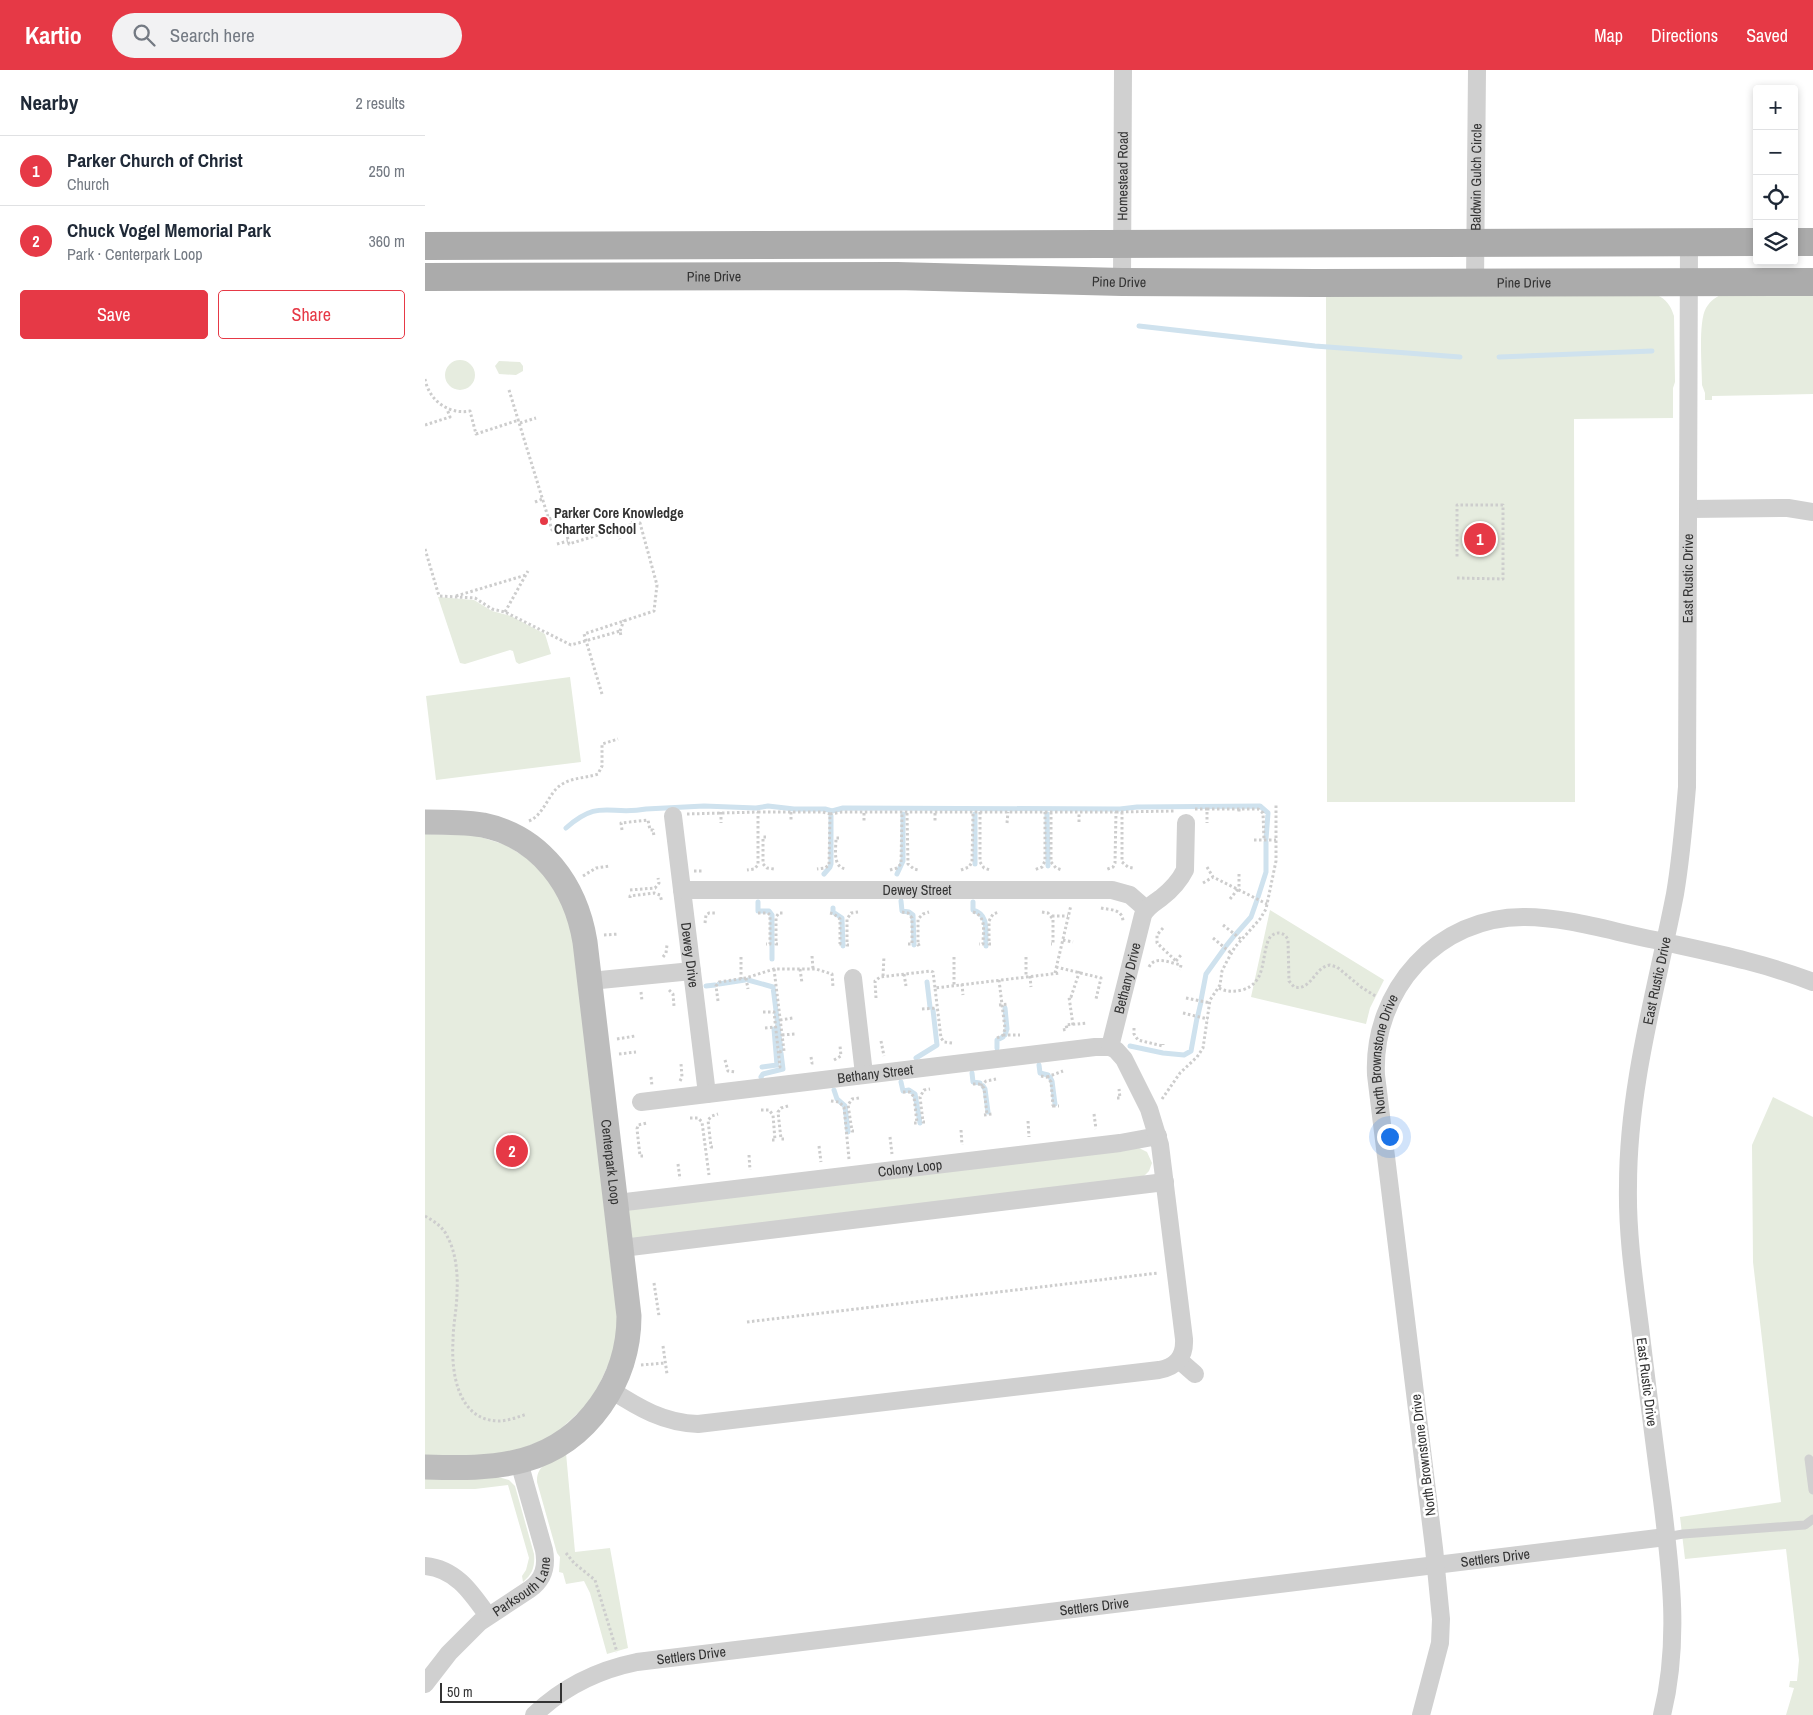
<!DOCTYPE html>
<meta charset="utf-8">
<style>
body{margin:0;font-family:"Archivo Narrow",sans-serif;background:#f2f2f3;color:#1f2937}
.controls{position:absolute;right:15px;top:15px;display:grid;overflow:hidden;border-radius:5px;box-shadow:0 2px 8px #0003}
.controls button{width:45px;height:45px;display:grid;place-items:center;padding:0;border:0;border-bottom:1px solid #e0e1e3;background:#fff;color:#1f2937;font:25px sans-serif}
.scale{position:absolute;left:15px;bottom:12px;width:122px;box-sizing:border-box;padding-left:5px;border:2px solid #333;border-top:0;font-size:14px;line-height:18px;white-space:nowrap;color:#333;-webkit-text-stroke:4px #fff;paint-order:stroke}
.you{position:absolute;left:964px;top:1066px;width:18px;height:18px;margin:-12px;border:4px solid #fff;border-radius:50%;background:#1a73e8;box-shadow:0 0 0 8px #1a73e833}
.badge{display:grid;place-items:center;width:32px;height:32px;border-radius:50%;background:#e63946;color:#fff;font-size:16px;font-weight:700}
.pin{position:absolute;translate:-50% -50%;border:2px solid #fff;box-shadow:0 1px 5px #0006}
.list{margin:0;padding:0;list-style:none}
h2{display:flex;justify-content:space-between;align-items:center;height:65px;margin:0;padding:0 20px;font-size:21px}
h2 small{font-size:16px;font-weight:400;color:#747a83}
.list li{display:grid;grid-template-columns:32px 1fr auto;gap:15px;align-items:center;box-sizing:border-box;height:70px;padding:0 20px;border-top:1px solid #e0e1e3}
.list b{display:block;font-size:19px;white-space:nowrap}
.list p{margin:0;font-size:16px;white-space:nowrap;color:#747a83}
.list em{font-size:16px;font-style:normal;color:#747a83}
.actions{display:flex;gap:10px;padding:15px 20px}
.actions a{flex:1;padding:11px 0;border:1px solid #e63946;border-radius:5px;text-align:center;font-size:18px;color:#e63946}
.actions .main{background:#e63946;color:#fff}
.icon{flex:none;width:28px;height:28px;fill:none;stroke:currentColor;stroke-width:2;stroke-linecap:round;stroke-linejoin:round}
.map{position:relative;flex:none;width:1388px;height:1645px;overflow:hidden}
header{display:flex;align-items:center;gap:30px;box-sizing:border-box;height:70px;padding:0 25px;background:#e63946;color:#fff}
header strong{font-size:24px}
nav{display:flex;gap:28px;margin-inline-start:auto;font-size:18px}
.search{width:350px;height:45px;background:#f2f2f3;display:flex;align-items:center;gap:12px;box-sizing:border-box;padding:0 18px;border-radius:28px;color:#747a83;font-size:19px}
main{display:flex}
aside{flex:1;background:#fff}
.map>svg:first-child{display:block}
.green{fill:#e6ecdf}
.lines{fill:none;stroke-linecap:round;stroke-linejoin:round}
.stream{stroke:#cfe2ee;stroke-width:5}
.path{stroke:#cdcdcd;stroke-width:3;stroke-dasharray:2.5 2.5;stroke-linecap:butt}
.lane{stroke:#d0d0d0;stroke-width:9}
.street{stroke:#d0d0d0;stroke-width:18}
.secondary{stroke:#bdbdbd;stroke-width:25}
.primary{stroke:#ababab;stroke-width:28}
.poi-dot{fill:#e63946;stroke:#fff;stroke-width:2}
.labels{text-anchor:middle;stroke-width:5;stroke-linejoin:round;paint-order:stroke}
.street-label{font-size:14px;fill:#333;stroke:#fff}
.poi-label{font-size:14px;font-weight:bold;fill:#333;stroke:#fff;text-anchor:start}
</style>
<header>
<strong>Kartio</strong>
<div class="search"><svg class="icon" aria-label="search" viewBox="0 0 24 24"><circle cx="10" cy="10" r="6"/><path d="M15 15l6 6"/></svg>Search here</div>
<nav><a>Map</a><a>Directions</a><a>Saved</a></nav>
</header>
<main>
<aside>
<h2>Nearby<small>2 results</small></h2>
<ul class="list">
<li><span class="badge">1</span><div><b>Parker Church of Christ</b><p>Church</p></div><em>250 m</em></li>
<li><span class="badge">2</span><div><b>Chuck Vogel Memorial Park</b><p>Park · Centerpark Loop</p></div><em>360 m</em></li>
</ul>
<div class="actions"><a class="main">Save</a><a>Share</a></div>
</aside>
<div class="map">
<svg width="1388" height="1645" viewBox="0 0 1388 1645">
<rect width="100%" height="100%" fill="#fff"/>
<path class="green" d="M1388 222V324L1287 326V330H1280V323L1277 315C1277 297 1273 252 1281 238 1286 230 1291 227 1299 223Z
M901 223 1232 225C1241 229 1246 236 1249 246L1250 312 1248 318V348L1149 349 1150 732H902Z
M20 305a15 15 0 1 1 30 0a15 15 0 1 1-30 0Z
M74 291 95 292 98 296V301L91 305 74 304 70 296Z
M13 527 49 530 67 541 86 546 120 564 126 584 94 594 91 592 88 581 85 580 40 594 35 593Z
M145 607 156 692 11 710 1 626Z
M0 764 49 765 81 775 103 789 127 812 147 855 193 1228 191 1278 167 1330 128 1366 81 1385 0 1387Z
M845 840 959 910 945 938 941 954 826 927Z
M1348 1027 1388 1047V1645H1361L1369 1618 1364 1617 1365 1611H1372L1374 1590 1361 1479 1260 1489 1255 1447 1356 1432 1328 1192 1327 1075Z
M714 1078 722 1082 727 1093 724 1101 718 1107 207 1169 203 1139Z
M141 1383 150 1482 185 1478 203 1578 182 1584 165 1523 159 1511 141 1514 138 1503 134 1502 135 1487 132 1483 112 1412C111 1394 128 1390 141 1383Z
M73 1407 84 1410 90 1416 109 1484C110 1496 108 1504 98 1512L97 1506 101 1500 104 1488 83 1415 50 1419H0V1408Z"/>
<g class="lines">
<path class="stream" d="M714 256 890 276 1035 287
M1074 287 1227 281
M550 744V794
M622 744 623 796
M141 758C175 728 184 746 221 739L279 736 331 738 343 736 369 739H400L407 741 418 738 695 739 712 737 835 736 843 743 841 769
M399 804 405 797 406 794V746
M472 804 478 791V744
M833 827 841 802V772
M476 831 477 841 484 842 488 845 489 875
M333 832V841H344L347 845V889
M548 832V840C565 845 560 862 561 876
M408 838V842L417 848 418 876
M811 864 826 847 832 830
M801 876 809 866
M323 910 348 917 356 980
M502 912 505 937
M294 914 320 910
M281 916 290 915
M776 930 781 904 799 879
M773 945 776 932
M580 965 582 959 580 938
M705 976 738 983 759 985 766 981 772 948
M572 978V970L578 967
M491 988 512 975 508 940
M614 995 615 1003 623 1005
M337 997 352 995 349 959
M547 1003 548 1012 555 1013
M336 1007 338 1004 358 999 356 983
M625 1007 627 1011 630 1034
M476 1012 478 1021 484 1020 490 1024 495 1053
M558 1016 560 1019 563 1042
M409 1020 412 1029 420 1036 423 1062"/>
<path class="path" d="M0 309C4 330 23 345 45 341L51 364 94 350
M84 320 127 460 140 457 144 474 208 454 204 438
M95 353 111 348
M0 355 25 347 22 339
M110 432 117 429
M124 449 140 444
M192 459 195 469
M132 474 143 471
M0 479 14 526 50 528 67 539 80 542 146 575 195 561 196 566
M1032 508 1078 509V435H1032V488
M31 526 101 505
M80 542 103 501
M195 561 199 550
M177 624 159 564 229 541 232 515 215 453 208 454
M770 739H782V753
M782 739H833L838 743 839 770
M814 739V744
M296 742V753
M333 742H398L405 744 404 795 400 798 392 799
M366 742V752
M555 742V792L559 798 565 800
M620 742H691L690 793 688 797 680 800
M626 742V792L631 798 637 800
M691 742 751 741
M697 742V792L703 797 708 798
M439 743V753
M482 743 483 794 489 799 493 800
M510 743V753
M262 744 333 742V795L329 799 322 800
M405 744 417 742H620V791L617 797 609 800
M104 751C118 745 122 728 132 718 144 707 158 709 173 704L177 696V674L193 669
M654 752V742
M582 753 583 742
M197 760 196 753 223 750 225 760H228L229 766
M341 767H338V794L342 798 349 799
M414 768H411C411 779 407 797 421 799
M829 770H851
M782 797 788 807 842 834
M465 800 472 798 476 794 477 743
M536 800 544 797 547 792 548 743
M269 801H279
M814 804V819
M158 806 171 798 185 796
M778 813 788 807
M205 820 230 818 234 813 233 808
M205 828V826L229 823 235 825 237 832
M805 829 813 819
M676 838C686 840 697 839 698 851
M477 842 483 843 487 848V874H483
M548 842C562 846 558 862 558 874H554
M617 842 623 843 628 849V874H626
M333 843H343L345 845V874H341
M405 843 409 844 415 849V874H412
M627 846H643
M280 853 281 845 284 843H290
M798 855 817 870
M738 858 732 865V873L751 891
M179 865 194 864
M788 868 806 883
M638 870 648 872
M353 874H351V847L354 843H360
M495 874 493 875V849L498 844 504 842
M566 874H564V851L568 844 574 842
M424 875H422V849L426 843 433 842
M387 886 388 899
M238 887 241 883 242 875
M316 887V909
M529 887V915
M601 887V907
M751 891 756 885
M631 897 676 908 671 929
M724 897C730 885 745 893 756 895L755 900
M349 899 359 981 354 982
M375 899 377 913
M630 903 646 835
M479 904 481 916
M458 906 459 886
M605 906 606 917
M321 908 323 919
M537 914 538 925
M794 918C801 922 809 922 817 920 841 913 836 890 843 871 847 861 859 860 863 870L864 911 869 917C887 921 889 897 905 895L912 897 936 917 952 927
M244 920 248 924 249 936
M216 922 217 931
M451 928 450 911 455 907 506 901 508 902 510 918
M761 928 785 933
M293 931 291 916 294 912 321 908 349 899H391L407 904 408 917
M574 935 583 934
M497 939 512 938
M338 942H349L355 997H352
M758 943 783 949
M355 950 368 948
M648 955 644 927H646L655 900
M340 958 351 957
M709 958V964L713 970 738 976V974
M638 960 642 959 641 955 662 953
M357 965 370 964
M578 965H595
M572 968 578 965 580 959 574 910
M192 969 210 966
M456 971 459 986
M527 973 519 972 516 968 510 918 635 903
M194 984 211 982
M386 987 387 993H390
M300 990 303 1001 311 1002
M409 990 416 986 415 976
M616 1006 622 1007 626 1012 628 1036H626
M226 1007 227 1016
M622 1007 638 1001
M255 1011 257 1007 256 994
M548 1014H554L559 1018 562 1045
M556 1016 561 1011 571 1009
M478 1022H485L489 1027 492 1053H488
M692 1028H695L694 1019
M737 1029 755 1003 772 987 778 978 785 930 795 915 797 901 802 891 810 877 835 849 841 839 851 791V734
M406 1031 414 1032 419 1037 424 1089
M628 1036H634
M336 1040H344L348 1045 350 1070H346
M669 1044 671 1059
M559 1045 567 1044
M265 1048H273L277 1052 284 1105
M603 1051 604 1067
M500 1052H498L495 1027 499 1020 505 1019
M536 1060 537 1075
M429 1061H427L423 1035 427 1029 434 1028
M465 1067 467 1084
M359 1069H356L353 1042 356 1038 363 1036
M394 1076 396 1092
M288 1077H286L283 1050 287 1046 293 1044
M324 1085 325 1100
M218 1086H215L212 1059 213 1055 222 1053
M253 1094 255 1109
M0 1146C9 1151 18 1157 22 1166 31 1182 33 1204 32 1222 32 1238 28 1255 28 1271 26 1303 33 1350 73 1351 83 1351 93 1347 102 1344
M229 1213 234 1246
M322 1252 733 1203
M238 1276 242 1304
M216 1295 240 1293
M141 1483 149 1493 170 1510 192 1582"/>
<path class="lane" d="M1384 1389 1388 1420
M1241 1467 1258 1464 1380 1455 1388 1449"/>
<g class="street">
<path id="s1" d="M697 212 698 0"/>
<path id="s2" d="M1050 213 1052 0"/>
<path d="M1264 439 1363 438 1388 442"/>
<path id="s3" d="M248 746 282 1024"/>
<path id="s4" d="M257 820H687L705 825 721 839"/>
<path d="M428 908 439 1004"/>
<path d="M165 911 267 901"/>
<path id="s5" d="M216 1032 670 977H685"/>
<path id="s6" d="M192 1133 695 1073 733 1066"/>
<path d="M197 1178 740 1112"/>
<path d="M754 1290 770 1304"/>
<path id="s7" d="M186 1320C214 1338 239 1353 273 1354L734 1300C751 1297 760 1287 759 1269L735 1075 724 1039 699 989 691 980 685 977 718 845C722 837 729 833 736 828 745 821 755 810 760 800L761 753"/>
<path d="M0 1496C31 1499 46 1522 63 1546"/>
<path id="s8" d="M0 1614 24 1583 55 1552 105 1519C119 1509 122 1496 119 1480L94 1392"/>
<path id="s9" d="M109 1645C138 1617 173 1600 212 1592L1241 1467"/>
<path id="s10" d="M996 1645 1015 1573 1016 1549 1009 1478 951 1005C947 920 1013 846 1100 847 1141 847 1189 862 1230 870 1284 882 1337 892 1388 912"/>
<path id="s11" d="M1237 1645C1255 1573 1246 1502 1237 1430 1229 1372 1222 1315 1215 1257 1209 1210 1202 1163 1203 1116 1203 1017 1231 921 1250 824 1256 789 1259 753 1262 717L1264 172"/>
</g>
<path class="secondary" id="s12" d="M0 752C19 752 39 752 58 755 116 767 151 816 160 872L204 1246C204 1310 163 1372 99 1390 67 1399 33 1398 0 1397"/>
<g class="primary">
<path d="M1369 172H1388"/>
<path d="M0 176 1332 172"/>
<path id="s13" d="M0 207 472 206 697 212 891 213 1388 212"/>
</g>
</g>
<circle class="poi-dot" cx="119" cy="451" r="5"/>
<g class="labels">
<g class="street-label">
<text dy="5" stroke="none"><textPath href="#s1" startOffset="106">Homestead Road</textPath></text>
<text dy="5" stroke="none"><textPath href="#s2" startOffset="106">Baldwin Gulch Circle</textPath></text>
<text dy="5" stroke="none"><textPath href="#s13" startOffset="289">Pine Drive</textPath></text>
<text dy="5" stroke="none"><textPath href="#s13" startOffset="694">Pine Drive</textPath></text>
<text dy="5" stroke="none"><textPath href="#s13" startOffset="1099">Pine Drive</textPath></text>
<text dy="5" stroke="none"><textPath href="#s11" startOffset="1145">East Rustic Drive</textPath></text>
<text dy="5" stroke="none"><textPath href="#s4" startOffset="235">Dewey Street</textPath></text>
<text dy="5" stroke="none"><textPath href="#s3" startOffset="140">Dewey Drive</textPath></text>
<text dy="5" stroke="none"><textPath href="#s7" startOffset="982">Bethany Drive</textPath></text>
<text dy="5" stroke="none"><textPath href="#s11" startOffset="740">East Rustic Drive</textPath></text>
<text dy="5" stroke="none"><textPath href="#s10" startOffset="668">North Brownstone Drive</textPath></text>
<text dy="5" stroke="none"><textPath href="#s5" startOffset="236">Bethany Street</textPath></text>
<text dy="5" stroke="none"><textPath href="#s12" startOffset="445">Centerpark Loop</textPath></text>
<text dy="5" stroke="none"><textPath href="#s6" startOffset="295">Colony Loop</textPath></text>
<text transform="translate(1222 1312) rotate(83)" y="5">East Rustic Drive</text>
<text transform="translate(998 1385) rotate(-97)" y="5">North Brownstone Drive</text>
<text dy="5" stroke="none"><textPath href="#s9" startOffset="982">Settlers Drive</textPath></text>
<text dy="5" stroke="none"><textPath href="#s8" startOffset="140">Parksouth Lane</textPath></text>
<text dy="5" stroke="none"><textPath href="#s9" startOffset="578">Settlers Drive</textPath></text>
<text dy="5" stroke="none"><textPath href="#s9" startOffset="172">Settlers Drive</textPath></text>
</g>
<g class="poi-label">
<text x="129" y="448">Parker Core Knowledge<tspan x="129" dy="16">Charter School</tspan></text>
</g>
</g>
</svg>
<div class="controls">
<button>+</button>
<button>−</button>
<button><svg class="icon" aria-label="locate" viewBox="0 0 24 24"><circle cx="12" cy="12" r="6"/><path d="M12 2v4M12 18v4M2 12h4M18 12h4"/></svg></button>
<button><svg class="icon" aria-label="layers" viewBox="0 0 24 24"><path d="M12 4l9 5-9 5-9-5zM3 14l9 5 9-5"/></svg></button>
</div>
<div class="scale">50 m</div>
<div class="you"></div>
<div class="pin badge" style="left:1055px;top:469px">1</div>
<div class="pin badge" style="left:87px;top:1081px">2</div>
</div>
</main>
